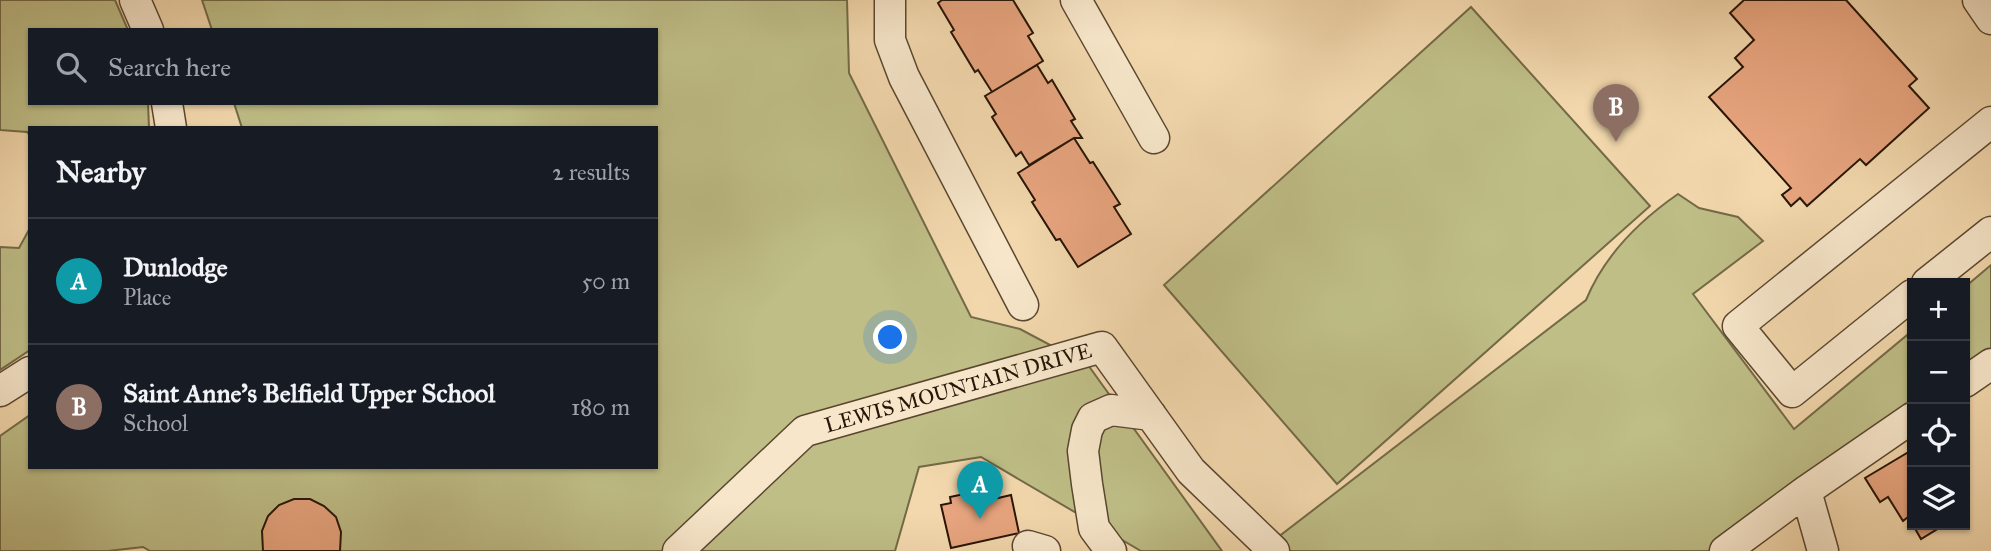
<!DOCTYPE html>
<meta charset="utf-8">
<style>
body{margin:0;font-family:"IM FELL Great Primer",serif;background:#242831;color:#f1f3f6}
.controls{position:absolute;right:21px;bottom:21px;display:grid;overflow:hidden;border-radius:0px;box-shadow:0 2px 5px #0004}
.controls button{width:63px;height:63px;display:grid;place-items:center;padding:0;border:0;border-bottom:2px solid #363941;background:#171b24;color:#f1f3f6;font:35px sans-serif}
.you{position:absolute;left:891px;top:338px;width:24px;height:24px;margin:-18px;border:5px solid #fff;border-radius:50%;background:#1a73e8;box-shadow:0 0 0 10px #1a73e833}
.badge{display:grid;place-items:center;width:46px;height:46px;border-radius:50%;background:#2563eb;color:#fff;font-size:23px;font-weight:700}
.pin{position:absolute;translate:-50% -58px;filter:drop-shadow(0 2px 4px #0008)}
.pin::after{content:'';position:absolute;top:37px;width:24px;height:21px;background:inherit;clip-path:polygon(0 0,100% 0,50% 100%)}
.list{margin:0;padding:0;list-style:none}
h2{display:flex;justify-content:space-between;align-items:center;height:91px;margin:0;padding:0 28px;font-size:30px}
h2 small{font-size:23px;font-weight:400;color:#9ea1a6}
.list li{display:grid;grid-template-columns:46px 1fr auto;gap:21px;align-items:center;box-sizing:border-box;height:126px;padding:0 28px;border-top:2px solid #363941}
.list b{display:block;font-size:26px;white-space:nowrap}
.list p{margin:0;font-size:23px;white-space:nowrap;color:#9ea1a6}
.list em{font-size:23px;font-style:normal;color:#9ea1a6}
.icon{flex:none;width:38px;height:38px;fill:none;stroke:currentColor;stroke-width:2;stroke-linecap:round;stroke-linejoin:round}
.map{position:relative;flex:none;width:1991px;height:551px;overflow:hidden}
.search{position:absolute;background:#171b24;box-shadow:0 2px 5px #0004;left:28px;top:28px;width:630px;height:77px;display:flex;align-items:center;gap:18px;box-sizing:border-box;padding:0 24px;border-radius:0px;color:#9ea1a6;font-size:26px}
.panel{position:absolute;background:#171b24;box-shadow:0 2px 5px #0004;left:28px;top:126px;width:630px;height:343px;border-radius:0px}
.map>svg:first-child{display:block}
.green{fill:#bfbe87;stroke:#736a47;stroke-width:2}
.building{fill:#e8a57f;stroke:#271507;stroke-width:2}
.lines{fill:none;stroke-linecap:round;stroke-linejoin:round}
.minor-casing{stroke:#5a4630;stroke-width:33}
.minor{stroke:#f7e6ca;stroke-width:30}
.labels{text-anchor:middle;stroke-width:6;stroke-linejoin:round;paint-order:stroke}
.street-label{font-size:21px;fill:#271507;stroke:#f7e6ca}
</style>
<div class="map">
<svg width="1991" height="551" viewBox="0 0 1991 551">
<rect width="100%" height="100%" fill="#f3d8ad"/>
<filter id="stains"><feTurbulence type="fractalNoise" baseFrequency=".00286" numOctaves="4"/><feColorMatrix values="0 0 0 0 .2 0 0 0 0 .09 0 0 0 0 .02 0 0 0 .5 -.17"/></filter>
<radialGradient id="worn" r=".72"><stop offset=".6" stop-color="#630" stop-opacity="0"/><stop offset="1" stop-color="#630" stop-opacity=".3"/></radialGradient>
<path class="green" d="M0 0H115L128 30H30V103H148L149 128H30V135L27 132 0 130Z
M202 0H847L849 73 971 317 1020 329 1088 365 1222 551H1141L981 457 919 467 895 551H150L143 547 108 551H0V436L30 415V467H656V128H242L234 103H656V30H212Z
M1471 7 1650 206 1337 484 1164 285Z
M1678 194 1699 208 1738 217 1763 241 1693 294 1794 429 1912 331V411L1714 551H1281L1273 541 1586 300C1605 254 1639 221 1678 194Z
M30 228V350L0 370V247L19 248Z
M1991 265V355L1965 374V287Z"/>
<path class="building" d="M942 0H1013L1033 33 1028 36 1043 61 992 92 978 70 975 72 951 32 954 30 938 3Z
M1744 0H1846L1917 79 1909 86 1929 108 1866 165 1860 159 1807 206 1800 198 1791 206 1782 195 1791 188 1709 97 1743 67 1735 58 1754 40 1730 13Z
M1037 65 1048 83 1052 80 1075 119 1071 121 1082 138H1074L1029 165 1021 152 1016 156 992 117 996 114 985 96Z
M1074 138 1090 163 1093 162 1120 204 1114 207 1131 234 1078 267 1060 239 1056 240 1032 202 1035 200 1018 173Z
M1912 450V524L1908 517 1903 521 1888 497 1880 502 1865 478Z
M992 488 994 499 1011 495 1019 533 951 548 941 505 951 503 950 497Z
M294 499H310L324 506 336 517 341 532 340 551H263L262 531 268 516 279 505Z
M1913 525H1944L1921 539Z"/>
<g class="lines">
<g class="minor-casing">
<path id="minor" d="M135 0 148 30
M890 0V40L904 77 1023 305
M1076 0 1154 138
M1978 0 1991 19
M167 103 171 128
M1927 283 1991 232
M1912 295 1792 392 1738 326 1991 122
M1965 382 1991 364
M0 391 30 372
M1806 491 1823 551
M1028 546 1045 551
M678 551 805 431 1102 347 1191 471 1274 551
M1111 551 1094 528 1087 484 1083 451 1087 430 1093 418 1111 410 1151 415
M1725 551 1806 491 1912 418"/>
</g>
<use href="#minor" class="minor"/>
</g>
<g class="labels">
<g class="street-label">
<text transform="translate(958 388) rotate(-16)" y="7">LEWIS MOUNTAIN DRIVE</text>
</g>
</g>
<rect width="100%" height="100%" filter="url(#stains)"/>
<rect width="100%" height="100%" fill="url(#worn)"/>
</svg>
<div class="controls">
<button>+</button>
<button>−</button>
<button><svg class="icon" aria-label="locate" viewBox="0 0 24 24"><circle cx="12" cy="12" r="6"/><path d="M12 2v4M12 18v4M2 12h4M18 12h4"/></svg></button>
<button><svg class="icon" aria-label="layers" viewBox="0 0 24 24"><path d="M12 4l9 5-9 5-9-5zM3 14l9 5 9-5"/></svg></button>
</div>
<div class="you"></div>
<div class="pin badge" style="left:980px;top:519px;background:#0f9aa8">A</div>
<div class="pin badge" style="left:1616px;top:142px;background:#8d6e63">B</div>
<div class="search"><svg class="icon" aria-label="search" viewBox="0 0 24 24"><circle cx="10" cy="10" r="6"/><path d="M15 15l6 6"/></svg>Search here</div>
<section class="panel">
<h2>Nearby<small>2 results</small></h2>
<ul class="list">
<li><span class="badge" style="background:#0f9aa8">A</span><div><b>Dunlodge</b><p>Place</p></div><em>50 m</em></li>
<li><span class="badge" style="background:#8d6e63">B</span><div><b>Saint Anne's Belfield Upper School</b><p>School</p></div><em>180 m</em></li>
</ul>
</section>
</div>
